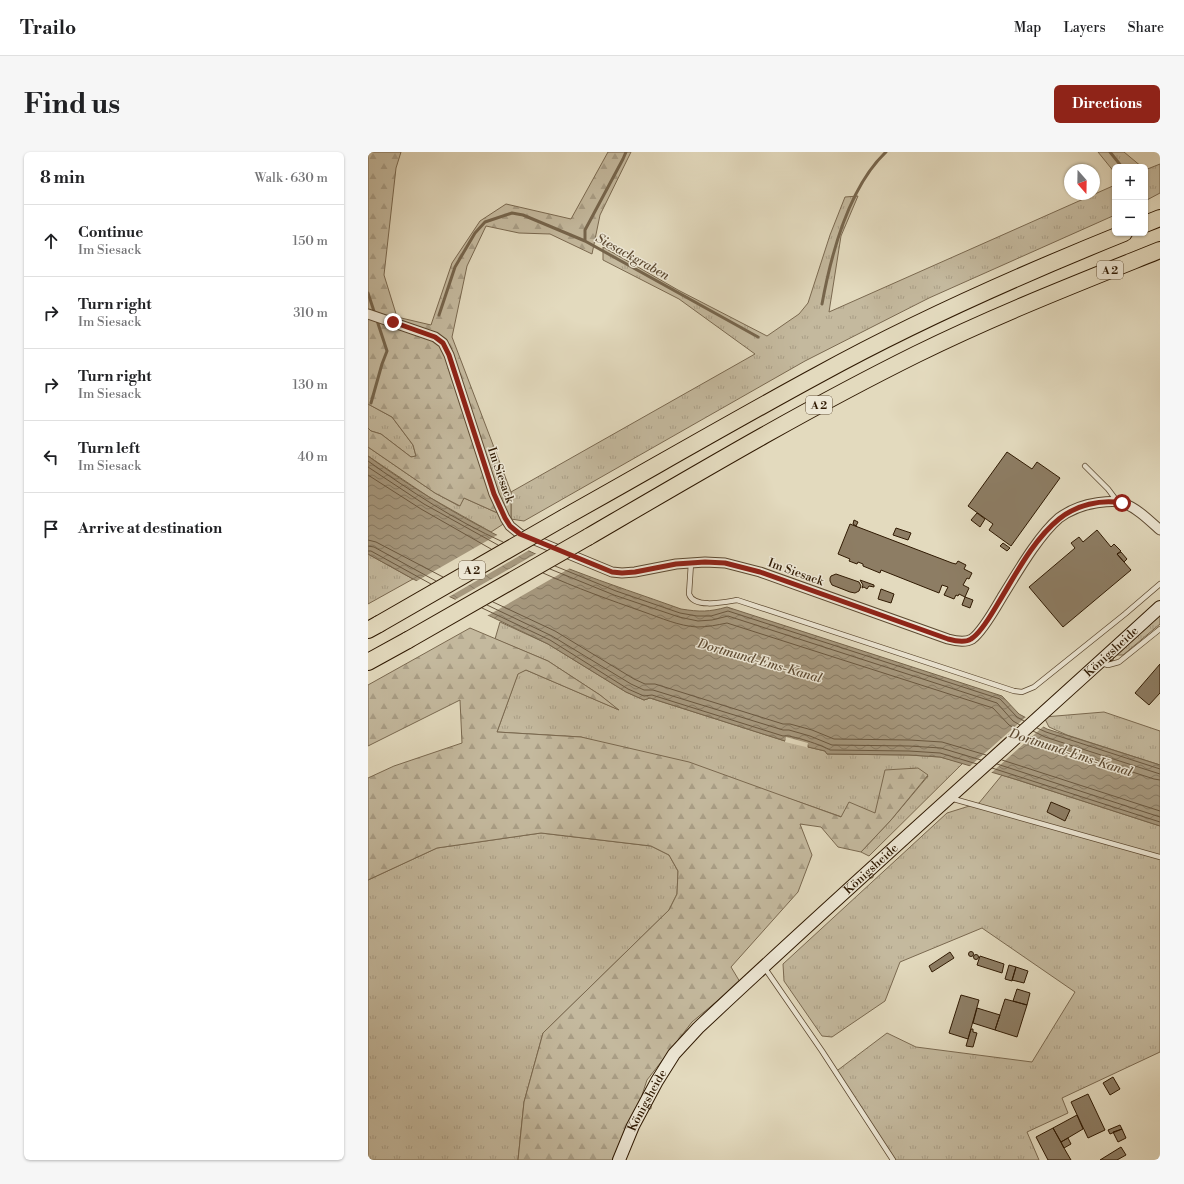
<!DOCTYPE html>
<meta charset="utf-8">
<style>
body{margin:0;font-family:"Libre Bodoni",serif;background:#f6f6f6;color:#202124}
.controls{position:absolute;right:12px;top:12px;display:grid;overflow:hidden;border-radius:6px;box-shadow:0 1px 3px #0004}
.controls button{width:36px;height:36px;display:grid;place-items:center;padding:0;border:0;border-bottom:1px solid #e0e0e0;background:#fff;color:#202124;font:20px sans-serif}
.compass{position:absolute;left:696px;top:12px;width:36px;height:36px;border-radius:50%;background:#fff;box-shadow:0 1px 3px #0004;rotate:160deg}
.stop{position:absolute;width:12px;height:12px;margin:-9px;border:3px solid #8f2418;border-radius:50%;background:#fff}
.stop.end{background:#8f2418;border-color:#fff;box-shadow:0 1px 4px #0008}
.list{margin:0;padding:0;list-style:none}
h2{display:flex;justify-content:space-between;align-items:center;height:52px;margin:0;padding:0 16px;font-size:17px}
h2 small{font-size:13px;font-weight:400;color:#757577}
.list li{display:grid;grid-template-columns:26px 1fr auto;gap:12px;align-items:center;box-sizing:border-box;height:72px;padding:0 16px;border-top:1px solid #e0e0e0}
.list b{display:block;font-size:15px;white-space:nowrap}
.list p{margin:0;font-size:13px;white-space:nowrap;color:#757577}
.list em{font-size:13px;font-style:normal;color:#757577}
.icon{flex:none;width:22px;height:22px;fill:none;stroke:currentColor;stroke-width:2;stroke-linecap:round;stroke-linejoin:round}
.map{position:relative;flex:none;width:792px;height:1008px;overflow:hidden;border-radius:6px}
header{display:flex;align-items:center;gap:24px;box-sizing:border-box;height:56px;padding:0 20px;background:#fff;border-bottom:1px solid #e0e0e0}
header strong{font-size:19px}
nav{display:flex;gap:22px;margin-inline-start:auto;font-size:14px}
.intro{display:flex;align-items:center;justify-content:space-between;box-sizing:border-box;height:96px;padding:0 24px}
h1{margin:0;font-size:28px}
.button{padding:10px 18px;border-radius:6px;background:#8f2418;color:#fff;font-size:14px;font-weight:700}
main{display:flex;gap:24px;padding:0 24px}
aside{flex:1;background:#fff;border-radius:6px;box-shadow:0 1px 3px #0004}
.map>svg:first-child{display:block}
.grass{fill:url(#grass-tufts);stroke:#7a6950}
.forest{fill:url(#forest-firs);stroke:#7a6950}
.water{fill:url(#water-waves);stroke:#76654c}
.pier{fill:#e3dabe}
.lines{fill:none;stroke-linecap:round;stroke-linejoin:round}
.shore{stroke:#6a5840;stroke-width:1}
.stream{stroke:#76654c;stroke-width:3}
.building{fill:#8d7d64;stroke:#2f1902}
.lane-casing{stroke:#5c4931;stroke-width:6}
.street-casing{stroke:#5c4931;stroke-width:11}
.secondary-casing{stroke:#2f1902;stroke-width:14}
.highway-casing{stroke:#2f1902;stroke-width:18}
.lane{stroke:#ede7d5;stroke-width:4.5}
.street{stroke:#ede7d5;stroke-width:9}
.secondary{stroke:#ede7d5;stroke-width:12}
.highway{stroke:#e3dabe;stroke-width:16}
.highway-bridge-casing{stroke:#2f1902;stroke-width:18;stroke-linecap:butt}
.highway-bridge{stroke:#e3dabe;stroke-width:16}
.route{stroke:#8f2418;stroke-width:5}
.labels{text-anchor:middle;stroke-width:3;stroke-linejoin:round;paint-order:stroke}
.shield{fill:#ede7d5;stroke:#685741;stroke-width:1}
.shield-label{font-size:11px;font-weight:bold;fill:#2f1902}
.street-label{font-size:12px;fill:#2f1902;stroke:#ede7d5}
.water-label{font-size:13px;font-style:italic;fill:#5f4c34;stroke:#ede7d5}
</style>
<header>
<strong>Trailo</strong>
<nav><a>Map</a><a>Layers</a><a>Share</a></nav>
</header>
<div class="intro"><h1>Find us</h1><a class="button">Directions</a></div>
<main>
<aside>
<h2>8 min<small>Walk · 630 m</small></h2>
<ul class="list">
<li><svg class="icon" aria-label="ahead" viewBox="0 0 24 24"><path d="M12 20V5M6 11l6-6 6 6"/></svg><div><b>Continue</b><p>Im Siesack</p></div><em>150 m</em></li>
<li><svg class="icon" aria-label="right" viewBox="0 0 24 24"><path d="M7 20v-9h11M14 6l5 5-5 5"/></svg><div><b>Turn right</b><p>Im Siesack</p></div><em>310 m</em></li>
<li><svg class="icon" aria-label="right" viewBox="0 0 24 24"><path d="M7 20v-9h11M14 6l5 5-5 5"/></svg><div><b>Turn right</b><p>Im Siesack</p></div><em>130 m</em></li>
<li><svg class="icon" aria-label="left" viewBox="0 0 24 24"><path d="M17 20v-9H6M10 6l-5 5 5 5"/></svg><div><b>Turn left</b><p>Im Siesack</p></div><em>40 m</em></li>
<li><svg class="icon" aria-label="arrive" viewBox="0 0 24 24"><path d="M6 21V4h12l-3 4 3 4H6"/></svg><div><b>Arrive at destination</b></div></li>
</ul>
</aside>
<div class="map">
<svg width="792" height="1008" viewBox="0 0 792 1008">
<defs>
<pattern id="grass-tufts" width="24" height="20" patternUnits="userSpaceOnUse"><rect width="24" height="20" fill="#c4b99e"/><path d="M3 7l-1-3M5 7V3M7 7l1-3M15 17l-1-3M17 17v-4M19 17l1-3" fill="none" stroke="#a99e86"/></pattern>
<pattern id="forest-firs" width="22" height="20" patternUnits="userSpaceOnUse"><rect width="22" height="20" fill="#c4b99e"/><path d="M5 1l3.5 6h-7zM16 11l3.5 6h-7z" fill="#a99e86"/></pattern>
<pattern id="water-waves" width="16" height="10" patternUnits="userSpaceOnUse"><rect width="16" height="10" fill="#a6987e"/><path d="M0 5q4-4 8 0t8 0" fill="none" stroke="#887b65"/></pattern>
</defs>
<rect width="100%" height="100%" fill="#e3dabe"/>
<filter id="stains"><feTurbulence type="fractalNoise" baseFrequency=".005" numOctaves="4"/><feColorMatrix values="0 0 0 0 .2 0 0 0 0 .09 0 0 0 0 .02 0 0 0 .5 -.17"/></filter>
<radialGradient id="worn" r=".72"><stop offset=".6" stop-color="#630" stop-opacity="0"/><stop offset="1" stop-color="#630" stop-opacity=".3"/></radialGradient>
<path class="grass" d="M730 0H756L774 15H747V21Z
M792 12V41L777 49V18Z
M747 33V63L561 146 437 209 156 369 143 367 123 380 61 345 0 304V295L67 341 91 354 96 346 143 367V340L387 202 311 147 235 108V95L310 138 399 184 431 162 440 151 462 83 477 45 490 44 473 84 461 160Z
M0 252 24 265 45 293 48 304 43 305 13 282 3 279 0 276Z
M0 402 45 427 0 452Z
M792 463V472L755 503H749V501Z
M132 470 180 492 258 540 276 548 282 546 417 589 418 587 441 593 440 595 457 599 459 602 541 603 572 605 595 611 501 704 493 700 523 668 560 624 507 661 474 665 431 650 213 585 129 580 150 521 158 518 249 557 232 543 180 509 127 487Z
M736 560 792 579V613L699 583 681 575 676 565Z
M634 623 792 674V900L694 946 700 961 659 980 671 1008H525L466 921 519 881 548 895 664 910 707 840 614 776 532 810 517 849 464 885 454 884 416 829 415 812 579 661 611 651Z
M173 681 283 694 301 703 310 719 309 742 301 758 175 881 156 950 150 1008H0V728L69 696Z"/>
<path class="forest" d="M0 0H33L28 16 16 123 29 165 63 173 84 111 112 69 138 52 203 67 240 0H263L232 63 224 102 182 82 151 81 118 74 99 114 84 185 143 340V367L96 346 92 354 67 341 0 295V276L3 279 13 282 43 305 48 304 45 293 24 265 0 252Z
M102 476 180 509 232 543 251 558 158 518 150 522 129 580 213 585 321 610 473 665 481 650 507 661 517 618 550 616 560 623 523 668 493 700 470 695 453 675 432 672 444 703 430 740 363 815 372 830 324 870 279 928 265 970 257 1008H150L156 950 175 881 301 758 309 742 310 719 301 703 283 694 173 681 69 696 0 728V626L26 614 94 591 92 548 0 594V533Z"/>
<path class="water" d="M0 304C63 350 132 388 204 418 240 432 277 444 313 457 332 460 341 460 359 455L634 544 651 562 679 577 792 613V674L650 628 572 605 541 603 459 602 457 599 440 595V593L418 587 417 589 282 546 276 548 258 540 180 492 45 427 0 402Z"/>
<path class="pier" d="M131 382 163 397 79 446 47 430Z
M171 400 204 415 117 465 85 449Z
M659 564 677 573 622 622 601 615Z
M418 585 440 591 439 596 438 595 417 590Z"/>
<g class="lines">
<path class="shore" d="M0 309C42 339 88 369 135 390
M0 315 56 352 130 393
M0 323 53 357 123 397
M0 388 8 390 75 425
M0 394 6 395 68 429
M0 399H3L63 432
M187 414 248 439 312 461 329 464H343L360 459 632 547 649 565 656 569
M182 417 246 443 311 465 330 469 344 468 360 464 629 551 645 569 652 573
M175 421C208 436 242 448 276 460 293 466 311 474 329 475 340 475 349 473 359 471L625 556 641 573 647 577
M125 450 187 479 266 527 277 532H287L415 572H422L444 578 466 587 542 588 574 590 618 603
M119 453 184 484 263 532 276 538H285L415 578H421L442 584 464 593 541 594 573 596 613 608
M114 456 182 488 260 537 276 544 284 543 415 584C422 582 456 594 462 598L541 599 572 601 609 612
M669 576 678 580 792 617
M665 579 677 585 792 622
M661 584 675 591 786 627 792 628
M634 608 792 659
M629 612 792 665
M624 616 792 670"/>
<path class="stream" d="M258 0 255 7 217 78V89L390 185
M742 0 754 15
M0 141 19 199 14 212 3 251
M454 152C463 103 481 35 518 0
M71 163 87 115 107 81 117 70 144 61 155 63 217 89"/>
</g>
<path class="building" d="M639 300 664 317 669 310 692 326 643 394 621 378 625 372 600 354Z
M609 361 617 367 612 375 603 368Z
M486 368 490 370 488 374 485 372Z
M482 372 584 411 588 412 590 409 598 413 596 417 604 421 601 427 599 426 595 433 601 436 597 445 591 442 590 444 588 443 586 447 576 443 580 435 574 433 571 441 513 418 512 421 495 414V412L490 410 489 412 481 409 482 407 470 402Z
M528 376 543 381 540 388 525 383Z
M729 378 743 395 746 392 753 399 749 402 763 418 695 475 661 435 707 396 703 391 711 385 715 390Z
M635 391 642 396 639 399 632 394Z
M753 400 759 407 756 410 749 402Z
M468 422 491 430 493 434 491 439 487 441 482 440 464 433 462 429V426L463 424Z
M492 428 506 433V435L501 434 499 437 496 435 494 436 495 433Z
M513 437 526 442 523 451 510 447Z
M597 445 605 448 602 456 594 453Z
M792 512V541L781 553 767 541Z
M683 650 702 658 697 669 679 660Z
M600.5 802a2.5 2.5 0 1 1 5 0a2.5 2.5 0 1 1-5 0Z
M582 800 586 806 564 820 561 814Z
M605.5 805a2.5 2.5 0 1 1 5 0a2.5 2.5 0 1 1-5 0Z
M612 804 636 812 634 821 609 813Z
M641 813 648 815 644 829 637 827Z
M648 815 660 819 656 831 644 828Z
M649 837 662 841 659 853 645 849Z
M593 843 611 848 600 887 581 881Z
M637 847 659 853 649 885 627 878Z
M609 856 632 863 627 878 605 871Z
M603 877H605V880L609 881 605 895 598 894Z
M745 925 752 937 742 943 735 931Z
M720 942 737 978 720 986 703 950Z
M709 963 715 977 693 990 685 976Z
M752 973 754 977 742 982 740 978Z
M685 976 696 996 703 1008H680L668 985Z
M754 977 758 986 750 990 745 980Z
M700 986 703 992 696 996 693 990Z
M753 995 758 1003 749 1008H732Z"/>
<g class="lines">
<g class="lane-casing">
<path id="lane" d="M717 314 740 337 749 349
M323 411 321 442C326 457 357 450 369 448L646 539 654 540 666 535 757 462 792 432
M733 511 740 513 751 510 792 477
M582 646 792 705
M396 815 454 899 525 1008"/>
</g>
<g class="street-casing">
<path id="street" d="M0 162 67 185 75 191 81 203 126 342 137 366 142 374 152 382 244 420 254 421 267 420 308 412 337 410 357 411 392 420 580 487C587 489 597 491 604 487 614 480 627 457 634 445 649 421 670 384 691 366 702 358 715 353 728 351 736 350 746 348 755 351 769 356 781 368 792 378"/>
</g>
<g class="secondary-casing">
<g id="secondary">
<path id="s1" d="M251 1008 265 974 289 929 306 902 330 876C482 733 638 596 792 455"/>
</g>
</g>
<g class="highway-casing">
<path id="highway" d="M777 72 792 66
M197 365C281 318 365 269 450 223 548 169 652 123 756 81
M220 385C328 322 436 258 549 202 628 163 710 131 792 98
M0 478 11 472
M0 510 40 488"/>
</g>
<use href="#lane" class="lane"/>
<use href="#street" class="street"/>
<use href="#secondary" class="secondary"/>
<use href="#highway" class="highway"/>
<g class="highway-bridge-casing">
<path id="highway-bridge" d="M11 472 197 365
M40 488 220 385"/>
</g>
<use href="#highway-bridge" class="highway-bridge"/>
</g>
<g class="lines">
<path class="route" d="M25 170 67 185 75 191 81 203 126 342 137 366 142 374 152 382 244 420 254 421 267 420 308 412 337 410 357 411 392 420 580 487C587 489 597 491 603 487 613 481 623 463 629 453 647 424 664 389 691 367 708 353 733 347 754 351"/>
</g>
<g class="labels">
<g class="shield">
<rect x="729" y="109" width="26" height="18" rx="3"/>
<rect x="438" y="244" width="26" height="18" rx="3"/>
<rect x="91" y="409" width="26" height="18" rx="3"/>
</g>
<g class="shield-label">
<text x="742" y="122">A 2</text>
<text x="451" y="257">A 2</text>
<text x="104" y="422">A 2</text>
</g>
<g class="street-label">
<text transform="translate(133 323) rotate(71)" y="4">Im Siesack</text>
<text transform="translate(428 420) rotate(20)" y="4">Im Siesack</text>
<text dy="4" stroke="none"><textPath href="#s1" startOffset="714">Königsheide</textPath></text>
<text dy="4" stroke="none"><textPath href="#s1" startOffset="390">Königsheide</textPath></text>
<text dy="4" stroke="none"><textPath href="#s1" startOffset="66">Königsheide</textPath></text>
</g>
<g class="water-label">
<text transform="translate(265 104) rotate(29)" y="5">Siesackgraben</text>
<text transform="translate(392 508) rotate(16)" y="5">Dortmund-Ems-Kanal</text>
<text transform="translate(703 600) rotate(18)" y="5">Dortmund-Ems-Kanal</text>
</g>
</g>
<rect width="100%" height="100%" filter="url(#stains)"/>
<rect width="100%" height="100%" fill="url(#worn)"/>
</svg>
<div class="controls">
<button>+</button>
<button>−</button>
</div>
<svg class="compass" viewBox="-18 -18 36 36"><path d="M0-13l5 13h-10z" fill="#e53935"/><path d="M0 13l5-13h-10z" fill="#757577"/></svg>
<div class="stop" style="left:754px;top:351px"></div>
<div class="stop end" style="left:25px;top:170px"></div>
</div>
</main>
